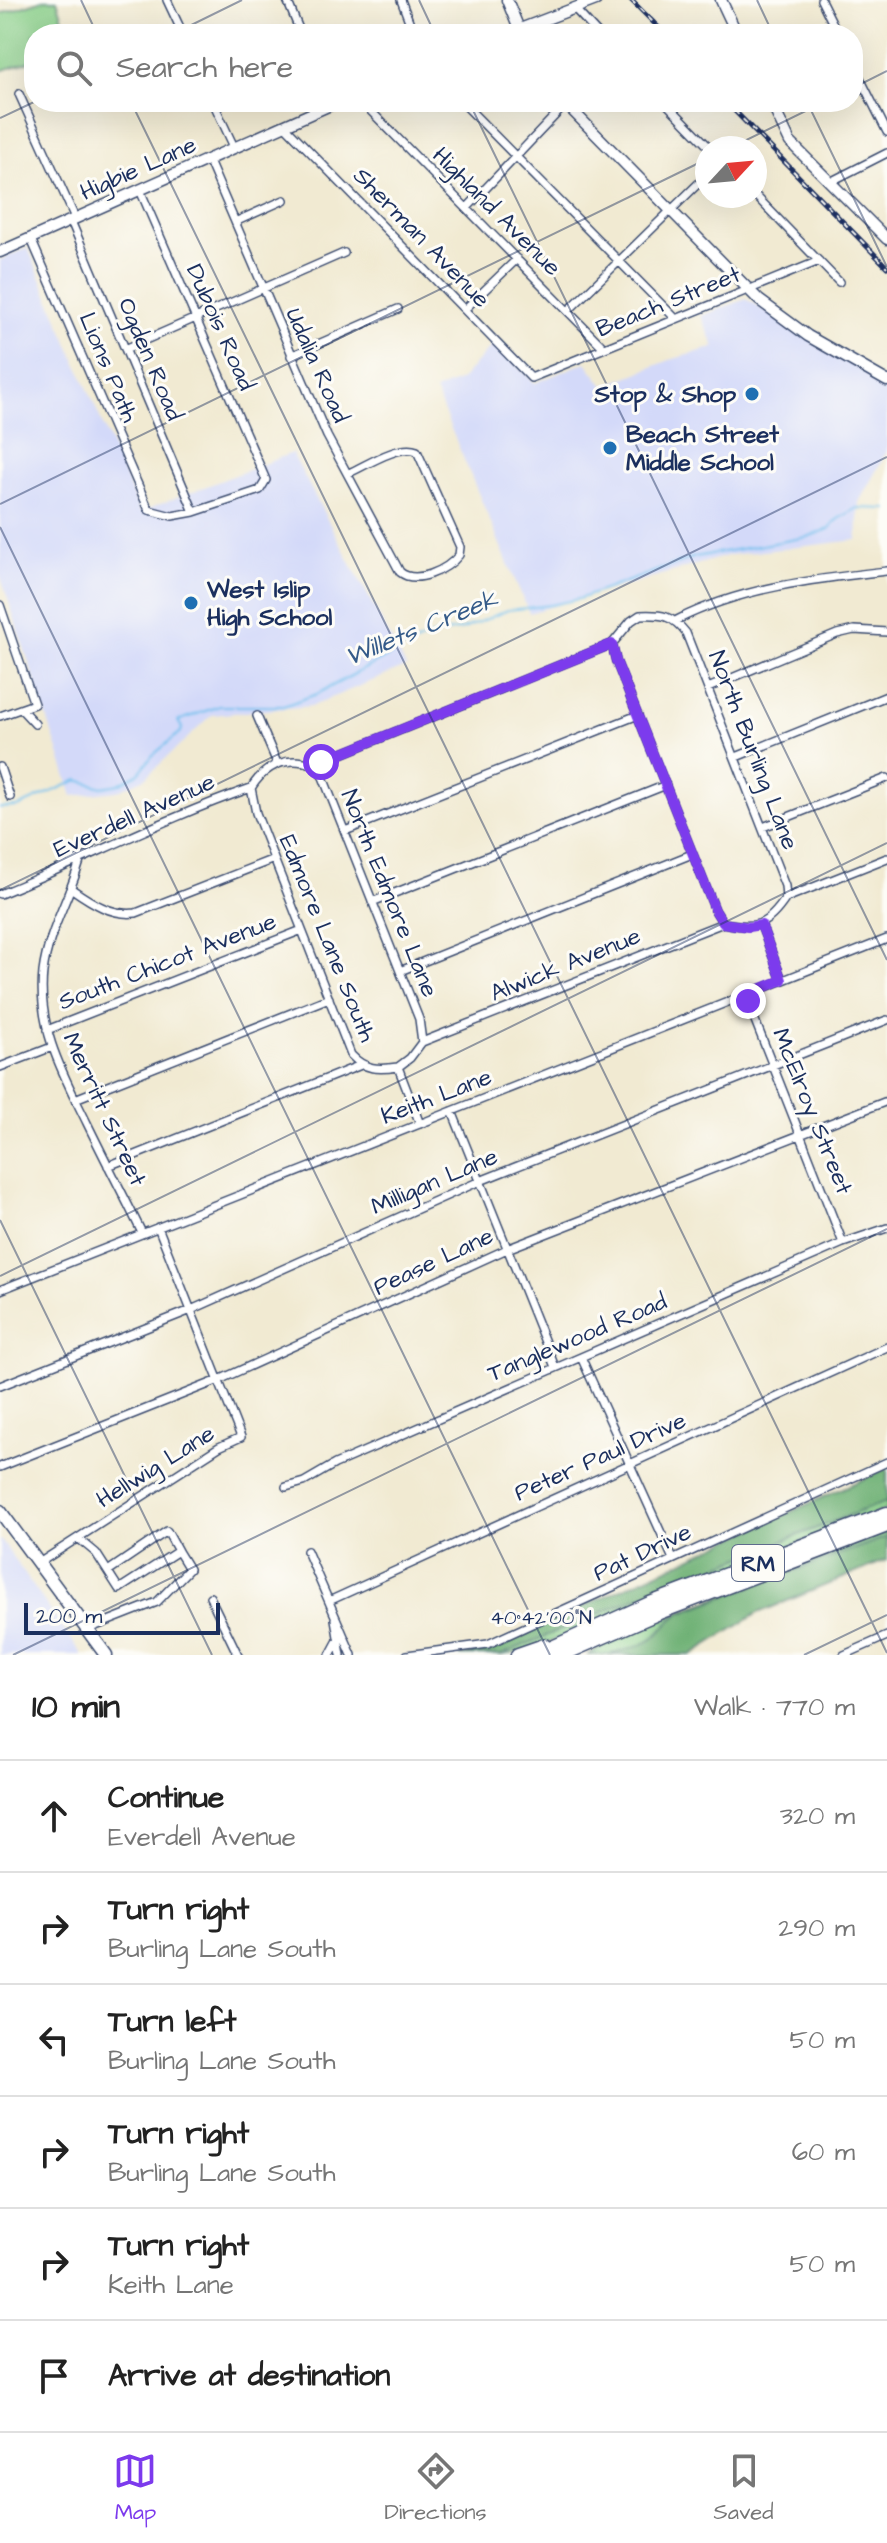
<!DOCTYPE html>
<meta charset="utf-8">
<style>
body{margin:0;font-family:"Architects Daughter",sans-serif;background:#f6f6f6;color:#222}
.compass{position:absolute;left:695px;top:136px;width:72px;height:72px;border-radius:50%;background:#fff;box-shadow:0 8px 32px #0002;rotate:64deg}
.scale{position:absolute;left:24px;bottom:20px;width:196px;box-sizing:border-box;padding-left:8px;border:4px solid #1b2f5e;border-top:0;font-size:22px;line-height:28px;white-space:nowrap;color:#1b2f5e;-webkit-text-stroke:6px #fdfcf7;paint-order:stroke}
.stop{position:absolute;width:24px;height:24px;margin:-18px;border:6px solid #7c3aed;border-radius:50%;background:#fff}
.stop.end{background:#7c3aed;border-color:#fff;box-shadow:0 2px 8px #0008}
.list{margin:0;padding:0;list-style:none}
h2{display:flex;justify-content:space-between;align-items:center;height:104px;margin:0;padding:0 32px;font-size:34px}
h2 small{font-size:26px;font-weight:400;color:#767676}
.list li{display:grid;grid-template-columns:52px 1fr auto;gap:24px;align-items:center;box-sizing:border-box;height:112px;padding:0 32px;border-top:2px solid #e0e0e0}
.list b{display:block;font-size:30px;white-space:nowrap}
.list p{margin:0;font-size:26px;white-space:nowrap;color:#767676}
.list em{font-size:26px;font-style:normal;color:#767676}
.icon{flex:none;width:44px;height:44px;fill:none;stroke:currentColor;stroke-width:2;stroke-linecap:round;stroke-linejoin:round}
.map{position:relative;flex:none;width:887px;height:1655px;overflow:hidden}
.search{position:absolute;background:#fff;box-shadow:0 8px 32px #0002;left:24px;right:24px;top:24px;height:88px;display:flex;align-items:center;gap:20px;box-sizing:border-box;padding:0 28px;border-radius:32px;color:#767676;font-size:30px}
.sheet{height:776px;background:#fff}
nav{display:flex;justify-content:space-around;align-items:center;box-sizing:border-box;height:112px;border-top:2px solid #e0e0e0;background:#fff;font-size:22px;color:#767676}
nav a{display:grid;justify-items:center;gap:4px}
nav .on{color:#7c3aed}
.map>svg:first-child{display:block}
.built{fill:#d3d9f9}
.green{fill:#88ce88;stroke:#527e73;stroke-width:2}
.forest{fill:#6eb174;stroke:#447069;stroke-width:2}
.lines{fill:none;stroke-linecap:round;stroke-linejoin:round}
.stream{stroke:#72c1ed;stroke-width:2}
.street-casing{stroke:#3b4b6f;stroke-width:10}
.secondary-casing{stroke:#3b4b6f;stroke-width:13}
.primary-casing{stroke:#3b4b6f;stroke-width:15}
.highway-casing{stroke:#3b4b6f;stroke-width:17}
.street{stroke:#fff;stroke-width:7}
.secondary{stroke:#fff;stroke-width:10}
.primary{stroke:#fff;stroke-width:12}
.highway{stroke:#fff;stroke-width:14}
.rail-casing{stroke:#1b2f5e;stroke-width:5}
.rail{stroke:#fdfcf7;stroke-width:2;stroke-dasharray:6;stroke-linecap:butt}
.route{stroke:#7c3aed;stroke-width:10}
.ticks{fill:none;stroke:#1b2f5e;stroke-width:2;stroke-opacity:0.45}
.poi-dot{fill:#1f6fb2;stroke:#fdfcf7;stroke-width:3}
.labels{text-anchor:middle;stroke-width:6;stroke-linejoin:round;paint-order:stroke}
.shield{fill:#fdfcf7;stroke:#5f6c8c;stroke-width:2}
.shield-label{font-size:22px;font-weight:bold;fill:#1b2f5e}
.street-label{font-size:24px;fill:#1b2f5e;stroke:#fdfcf7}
.poi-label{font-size:24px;font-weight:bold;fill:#1b2f5e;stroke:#fdfcf7;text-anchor:start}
.water-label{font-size:26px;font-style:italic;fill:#355b89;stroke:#fdfcf7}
.ticks-label{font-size:20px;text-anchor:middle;fill:#1b2f5e;stroke:#fdfcf7;stroke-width:6;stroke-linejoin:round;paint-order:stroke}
</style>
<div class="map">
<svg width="887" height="1655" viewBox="0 0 887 1655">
<rect width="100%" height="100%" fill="#fdfcf7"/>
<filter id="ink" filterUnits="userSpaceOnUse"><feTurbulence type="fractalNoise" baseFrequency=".0125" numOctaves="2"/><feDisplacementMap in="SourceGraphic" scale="16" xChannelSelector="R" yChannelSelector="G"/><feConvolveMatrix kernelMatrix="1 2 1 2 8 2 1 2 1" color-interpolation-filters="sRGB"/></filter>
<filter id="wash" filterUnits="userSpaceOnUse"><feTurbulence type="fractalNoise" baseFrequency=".006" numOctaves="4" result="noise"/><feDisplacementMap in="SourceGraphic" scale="32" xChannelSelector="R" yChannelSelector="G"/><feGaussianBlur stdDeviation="1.8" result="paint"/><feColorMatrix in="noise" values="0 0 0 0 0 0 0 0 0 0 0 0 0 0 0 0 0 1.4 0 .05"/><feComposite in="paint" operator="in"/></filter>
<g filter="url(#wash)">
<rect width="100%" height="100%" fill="#f1ead2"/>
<path class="built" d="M28 248 140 512 292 453 406 667 311 706 212 715 145 778 117 791 73 796 0 575V260Z
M746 299 887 386V451L859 502 857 540 730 555 529 613 435 391 461 380 494 343 535 383 586 362 604 386 670 360 715 347 701 316Z
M0 1539 67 1634 83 1655H0Z"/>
<path class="green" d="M43 0H57L68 34H34V60L0 71V14Z
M887 1501V1509L651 1600C606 1612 540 1655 498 1655L635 1598Z
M887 1532V1537L682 1612C669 1619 663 1631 652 1639 635 1652 610 1655 589 1655L605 1645 688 1608Z"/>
<path class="forest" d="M887 1468V1501L635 1598 501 1655H460L485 1651Z
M887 1537V1560L758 1613 691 1655H609C623 1650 639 1648 652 1639 663 1631 669 1619 682 1612Z"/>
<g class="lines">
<path class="stream" d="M0 808 18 807 78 780 102 787 119 784 139 773 153 755 181 732 182 728 178 721 219 706H283L317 694 405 647 436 634 463 629 508 610 551 605 579 599 695 557 807 537 829 529 838 519 857 508 887 509"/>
</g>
</g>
<g filter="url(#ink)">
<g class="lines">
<g class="street-casing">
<path id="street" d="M167 0 183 34
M287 0 301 34
M401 0 414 34
M821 0 838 34
M574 8 598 34
M853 64 887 132
M19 94 75 218
M213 102 234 147
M362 102 604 348
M462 102 676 319
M665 102 710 148
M284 125 531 378 819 261
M208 159 327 436 400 572C416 585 447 570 459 555L460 547 417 451C398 444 367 465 349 473
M830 182 887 153
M755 195 839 282
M467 208 566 104
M71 221 194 512
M235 222 284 200
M31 239 149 510 172 516 194 512 260 490 266 480 140 190
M465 309 517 259
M568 311 707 175
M125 349 344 253
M291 356 398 309
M0 605 34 704 0 716
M640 615C662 614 672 615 686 633L785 886 786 898C767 927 755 929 723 923L715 910 616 661 612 644 631 621Z
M677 620C742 587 815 579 887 571
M708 688 837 634 854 630 887 632
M21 709 35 724
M257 716 277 763
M736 757 887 696
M314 765 612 644
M0 767 10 797
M251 788 256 813 351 1055C365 1070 378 1070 398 1067
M763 827 887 778
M345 831 638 715
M80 861C69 899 48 932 43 972 37 1028 63 1074 87 1123 105 1160 124 1196 142 1233
M72 889C92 903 112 916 136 913L274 859
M0 894C84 860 165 818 251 788 266 765 287 755 314 765L323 777 419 1019 422 1042 410 1058 398 1067
M786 898 887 858
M372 902 666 785
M761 925 782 980
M400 971 692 854
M745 995 843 1243
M47 1030 302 930
M422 1042 723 923
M0 1067 52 1047
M398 1067 420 1124
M75 1099 329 998
M452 1111 555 1367
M108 1166 361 1065
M0 1290 887 939
M581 1357 673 1559
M0 1386 191 1310 480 1181 887 1020
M0 1467 219 1380 507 1249 887 1101
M286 1487 304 1482 335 1464 843 1243 887 1228
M78 1538 96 1553 119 1589 178 1551 167 1531 108 1571
M307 1551 352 1655
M39 1563 219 1447 241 1437 158 1227
M210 1597 238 1655
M329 1601 887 1347
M335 1619 341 1655
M88 1629 157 1602 189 1569 178 1551
M330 1655 337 1642
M407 1655 488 1644 887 1462
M844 1655 887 1636"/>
</g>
<g class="secondary-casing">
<path id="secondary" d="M507 0 521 34
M721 0 737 34
M507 34 596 0
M564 102 759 300 808 336 887 381
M771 102 790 142 887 239
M0 252 337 102"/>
</g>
<g class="primary-casing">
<path id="primary" d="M0 1511 106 1655"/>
</g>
<g class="highway-casing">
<path id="highway" d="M518 1655 544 1646
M537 1655 650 1604 887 1514
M560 1655 659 1612 887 1525"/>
</g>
<use href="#street" class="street"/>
<use href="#secondary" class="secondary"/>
<use href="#primary" class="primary"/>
<use href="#highway" class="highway"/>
<g class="rail-casing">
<path id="rail" d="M631 0 665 34
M726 102 887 267"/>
</g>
<use href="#rail" class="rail"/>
</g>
</g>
<g class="lines" filter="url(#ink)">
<path class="route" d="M321 762 612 644 616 661 715 910 723 923 748 927 761 925 782 980 745 995 748 1001"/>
</g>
<path class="ticks" d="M81 0 97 34M419 0 435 34M757 0 773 34M173 34 242 0M853 88 887 71M131 102 887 1653M469 102 887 960M807 102 887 267M0 118 34 102M730 148 824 102M0 504 707 159M0 527 550 1655M0 890 887 457M0 1220 212 1655M0 1276 887 843M13 1655 887 1229M804 1655 887 1615"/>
<g class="poi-dot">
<circle cx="752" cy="394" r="8"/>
<circle cx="610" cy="448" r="8"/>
<circle cx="191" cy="603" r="8"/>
</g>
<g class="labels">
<rect class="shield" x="732" y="1545" width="52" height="36" rx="6"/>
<g class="shield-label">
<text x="758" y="1571">RM</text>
</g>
<g class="street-label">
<text transform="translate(138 168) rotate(-24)" y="8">Higbie Lane</text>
<text transform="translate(497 211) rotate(45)" y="8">Highland Avenue</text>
<text transform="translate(422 237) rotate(46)" y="8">Sherman Avenue</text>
<text transform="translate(668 301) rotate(-22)" y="8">Beach Street</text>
<text transform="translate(221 327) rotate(66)" y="8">Dubois Road</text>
<text transform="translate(151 359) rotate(67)" y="8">Ogden Road</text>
<text transform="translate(318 365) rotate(66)" y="8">Udalia Road</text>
<text transform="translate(109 367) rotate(67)" y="8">Lions Path</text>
<text transform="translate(754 750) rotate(69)" y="8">North Burling Lane</text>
<text transform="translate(134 815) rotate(-24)" y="8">Everdell Avenue</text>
<text transform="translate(390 893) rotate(68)" y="8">North Edmore Lane</text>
<text transform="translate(328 938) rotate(68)" y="8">Edmore Lane South</text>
<text transform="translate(167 961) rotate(-21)" y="8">South Chicot Avenue</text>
<text transform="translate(565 964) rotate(-22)" y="8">Alwick Avenue</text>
<text transform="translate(436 1096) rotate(-21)" y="8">Keith Lane</text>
<text transform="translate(105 1109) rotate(65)" y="8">Merritt Street</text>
<text transform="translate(813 1111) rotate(68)" y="8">McElroy Street</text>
<text transform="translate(434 1181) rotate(-23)" y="8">Milligan Lane</text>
<text transform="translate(433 1261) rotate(-25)" y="8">Pease Lane</text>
<text transform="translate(577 1337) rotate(-23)" y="8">Tanglewood Road</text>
<text transform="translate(600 1456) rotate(-24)" y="8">Peter Paul Drive</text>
<text transform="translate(155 1466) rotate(-32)" y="8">Hellwig Lane</text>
<text transform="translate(642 1552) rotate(-25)" y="8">Pat Drive</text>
</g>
<g class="poi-label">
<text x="736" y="402" text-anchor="end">Stop &amp; Shop</text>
<text x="626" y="442">Beach Street<tspan x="626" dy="28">Middle School</tspan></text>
<text x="207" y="597">West Islip<tspan x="207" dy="28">High School</tspan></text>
</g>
<g class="water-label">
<text transform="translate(421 627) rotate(-22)" y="9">Willets Creek</text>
</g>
</g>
<g class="ticks-label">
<text x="541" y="1624">40°42'00"N</text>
</g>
</svg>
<svg class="compass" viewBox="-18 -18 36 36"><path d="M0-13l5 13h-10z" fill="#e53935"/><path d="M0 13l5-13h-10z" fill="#767676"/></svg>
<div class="scale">200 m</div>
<div class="stop" style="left:321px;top:762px"></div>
<div class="stop end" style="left:748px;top:1001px"></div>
<div class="search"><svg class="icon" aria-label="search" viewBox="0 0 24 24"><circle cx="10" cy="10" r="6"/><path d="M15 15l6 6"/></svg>Search here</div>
</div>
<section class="sheet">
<h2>10 min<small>Walk · 770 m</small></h2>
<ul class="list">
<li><svg class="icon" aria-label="ahead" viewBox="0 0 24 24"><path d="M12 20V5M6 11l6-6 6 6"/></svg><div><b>Continue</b><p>Everdell Avenue</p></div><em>320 m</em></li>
<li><svg class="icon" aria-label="right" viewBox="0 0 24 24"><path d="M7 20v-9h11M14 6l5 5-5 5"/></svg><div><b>Turn right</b><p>Burling Lane South</p></div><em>290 m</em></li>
<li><svg class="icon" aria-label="left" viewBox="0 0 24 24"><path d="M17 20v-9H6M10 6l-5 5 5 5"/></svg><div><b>Turn left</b><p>Burling Lane South</p></div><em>50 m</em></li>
<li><svg class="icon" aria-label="right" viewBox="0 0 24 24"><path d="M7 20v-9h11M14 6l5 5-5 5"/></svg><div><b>Turn right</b><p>Burling Lane South</p></div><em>60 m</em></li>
<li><svg class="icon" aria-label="right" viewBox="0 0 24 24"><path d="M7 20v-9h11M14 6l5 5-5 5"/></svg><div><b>Turn right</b><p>Keith Lane</p></div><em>50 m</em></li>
<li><svg class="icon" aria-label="arrive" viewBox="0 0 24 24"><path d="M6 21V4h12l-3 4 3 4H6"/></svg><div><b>Arrive at destination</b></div></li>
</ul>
</section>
<nav>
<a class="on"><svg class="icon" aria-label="map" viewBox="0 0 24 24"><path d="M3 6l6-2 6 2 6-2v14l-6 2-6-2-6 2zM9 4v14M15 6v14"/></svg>Map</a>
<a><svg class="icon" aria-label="directions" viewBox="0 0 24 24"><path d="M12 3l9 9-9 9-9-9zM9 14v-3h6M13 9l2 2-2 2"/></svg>Directions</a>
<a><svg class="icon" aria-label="saved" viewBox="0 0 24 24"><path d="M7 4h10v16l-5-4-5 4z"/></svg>Saved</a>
</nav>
